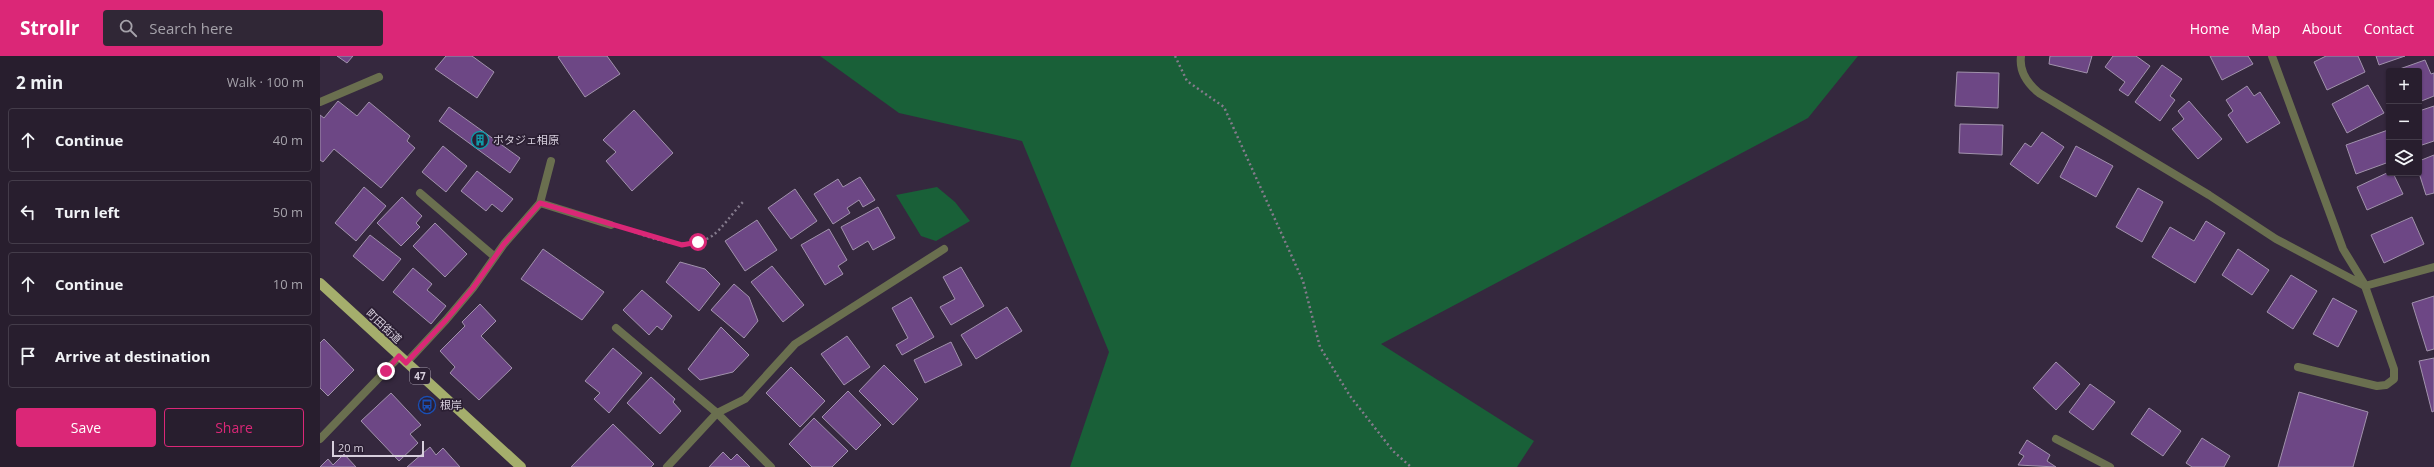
<!DOCTYPE html>
<meta charset="utf-8">
<style>
body{margin:0;font-family:"Open Sans","Noto Sans JP",sans-serif;background:#302736;color:#f1f3f6}
.controls{position:absolute;right:12px;top:12px;display:grid;overflow:hidden;border-radius:4px;box-shadow:0 1px 3px #0004}
.controls button{width:36px;height:36px;display:grid;place-items:center;padding:0;border:0;border-bottom:1px solid #443c4a;background:#281e2e;color:#f1f3f6;font:20px sans-serif}
.scale{position:absolute;left:12px;bottom:10px;width:92px;box-sizing:border-box;padding-left:4px;border:2px solid #d7cfdd;border-top:0;font-size:11px;line-height:14px;white-space:nowrap;color:#d7cfdd;-webkit-text-stroke:3px #2b1f33;paint-order:stroke}
.stop{position:absolute;width:12px;height:12px;margin:-9px;border:3px solid #db2777;border-radius:50%;background:#fff}
.stop.end{background:#db2777;border-color:#fff;box-shadow:0 1px 4px #0008}
.list{margin:0;padding:0;list-style:none}
h2{display:flex;justify-content:space-between;align-items:center;height:52px;margin:0;padding:0 16px;font-size:17px}
h2 small{font-size:13px;font-weight:400;color:#a5a2aa}
.list li{display:grid;grid-template-columns:26px 1fr auto;gap:12px;align-items:center;box-sizing:border-box;height:64px;margin:0 8px 8px;padding:0 8px;border:1px solid #443c4a;border-radius:4px}
.list b{display:block;font-size:15px;white-space:nowrap}
.list em{font-size:13px;font-style:normal;color:#a5a2aa}
.actions{display:flex;gap:8px;padding:12px 16px}
.actions a{flex:1;padding:9px 0;border:1px solid #db2777;border-radius:4px;text-align:center;font-size:14px;color:#db2777}
.actions .main{background:#db2777;color:#fff}
.icon{flex:none;width:22px;height:22px;fill:none;stroke:currentColor;stroke-width:2;stroke-linecap:round;stroke-linejoin:round}
.map{position:relative;flex:none;width:2114px;height:411px;overflow:hidden}
header{display:flex;align-items:center;gap:24px;box-sizing:border-box;height:56px;padding:0 20px;background:#db2777;color:#fff}
header strong{font-size:19px}
nav{display:flex;gap:22px;margin-inline-start:auto;font-size:14px}
.search{width:280px;height:36px;background:#302736;display:flex;align-items:center;gap:10px;box-sizing:border-box;padding:0 14px;border-radius:4px;color:#a5a2aa;font-size:15px}
main{display:flex}
aside{flex:1;background:#281e2e}
.map>svg:first-child{display:block}
.green{fill:#196038}
.building{fill:#6d4785;stroke:#a192ac}
.lines{fill:none;stroke-linecap:round;stroke-linejoin:round}
.path{stroke:#857b8d;stroke-width:2.5;stroke-dasharray:2 3;stroke-linecap:butt}
.service{stroke:#6a6f4f;stroke-width:8}
.minor{stroke:#6a6f4f;stroke-width:8}
.primary{stroke:#a5ae6c;stroke-width:10}
.route{stroke:#db2777;stroke-width:5}
.labels{text-anchor:middle;stroke-width:3.5;stroke-linejoin:round;paint-order:stroke}
.shield{fill:#2b1f33;stroke:#a39aaa;stroke-width:1}
.shield-label{font-size:10px;font-weight:bold;fill:#d7cfdd}
.poi-label{font-size:11px;fill:#d7cfdd;stroke:#2b1f33;text-anchor:start}
.street-label{font-size:11px;fill:#d7cfdd;stroke:#2b1f33}
</style>
<header>
<strong>Strollr</strong>
<div class="search"><svg class="icon" aria-label="search" viewBox="0 0 24 24"><circle cx="10" cy="10" r="6"/><path d="M15 15l6 6"/></svg>Search here</div>
<nav><a>Home</a><a>Map</a><a>About</a><a>Contact</a></nav>
</header>
<main>
<aside>
<h2>2 min<small>Walk · 100 m</small></h2>
<ul class="list">
<li><svg class="icon" aria-label="ahead" viewBox="0 0 24 24"><path d="M12 20V5M6 11l6-6 6 6"/></svg><div><b>Continue</b></div><em>40 m</em></li>
<li><svg class="icon" aria-label="left" viewBox="0 0 24 24"><path d="M17 20v-9H6M10 6l-5 5 5 5"/></svg><div><b>Turn left</b></div><em>50 m</em></li>
<li><svg class="icon" aria-label="ahead" viewBox="0 0 24 24"><path d="M12 20V5M6 11l6-6 6 6"/></svg><div><b>Continue</b></div><em>10 m</em></li>
<li><svg class="icon" aria-label="arrive" viewBox="0 0 24 24"><path d="M6 21V4h12l-3 4 3 4H6"/></svg><div><b>Arrive at destination</b></div></li>
</ul>
<div class="actions"><a class="main">Save</a><a>Share</a></div>
</aside>
<div class="map">
<svg width="2114" height="411" viewBox="0 0 2114 411">
<rect width="100%" height="100%" fill="#35283e"/>
<path class="green" d="M500 0H1538L1488 62 1061 288 1214 385 1197 411H750L789 296 702 85 579 57Z
M617 131 635 146 650 165 616 185 601 180 576 139Z"/>
<path class="building" d="M17 0H33L27 7Z
M126 0H152L174 16 157 42 115 13Z
M240 0H287L300 18 265 41 238 1Z
M1730 0H1772L1767 17 1729 8Z
M1793 0H1816L1830 10 1808 40 1799 34 1805 26 1785 11Z
M1890 0H1928L1933 8 1902 24Z
M2006 0H2038L2045 16 2007 34 1994 6Z
M2056 0H2085L2059 9Z
M2105 4 2111 18 2114 17V40L2099 46V15H2074Z
M1842 9 1862 23 1850 40 1855 44 1840 65 1815 46Z
M1637 16 1679 17 1678 52 1635 50Z
M2048 29 2064 57 2027 77 2012 48Z
M1927 30 1934 40 1940 36 1960 67 1927 87 1908 59 1913 55 1906 44Z
M18 45 37 60 49 46 90 80 87 85 95 92 61 132 14 93 3 106 0 104V59L4 62Z
M1869 45 1902 83 1878 103 1852 73 1864 63 1858 55Z
M2114 50V85L2099 90V55Z
M129 51 200 102 190 117 119 65Z
M314 54 353 97 312 135 286 105 296 96 283 84Z
M1640 68 1683 69 1682 99 1639 97Z
M2068 74 2069 106 2036 118 2026 89Z
M1722 76 1744 91 1718 128 1690 108 1705 87 1711 91Z
M123 90 147 110 126 136 102 116Z
M1756 90 1793 110 1776 141 1740 121Z
M2114 99V137L2106 139 2099 117V105Z
M157 115 193 143 182 156 172 148 166 155 141 135Z
M2069 116 2073 117 2083 138 2047 154 2037 131Z
M540 121 555 144 543 151 539 144 527 152 530 157 513 168 494 138 518 123 523 131Z
M44 131 66 150 36 185 15 167Z
M1818 132 1843 146 1822 186 1796 171Z
M475 133 497 165 471 183 448 152Z
M82 141 102 160 96 167 100 171 81 190 57 167Z
M558 151 575 182 553 194 548 185 533 194 521 171Z
M2092 161 2104 188 2064 207 2051 179Z
M437 164 457 194 425 215 405 185Z
M1886 165 1905 177 1875 227 1832 201 1850 171 1874 185Z
M115 167 147 198 125 221 93 190Z
M509 173 527 204 518 210 523 218 505 229 481 189Z
M50 179 81 203 63 225 33 200Z
M223 193 284 236 262 264 201 223Z
M1918 193 1949 214 1932 239 1902 219Z
M360 206 385 213 400 228 379 255 346 226Z
M452 210 484 249 463 266 431 226Z
M641 211 664 250 631 269 620 251 635 243 623 221Z
M93 212 112 228 107 234 126 250 111 268 73 236Z
M1971 219 1997 235 1973 273 1947 256Z
M414 228 429 241 438 265 424 282 391 254Z
M322 234 352 260 342 274 337 270 329 279 303 254Z
M2114 240V293L2107 295 2092 247Z
M591 241 614 281 582 299 576 289 588 282 572 252Z
M2013 242 2037 255 2018 291 1993 278Z
M160 248 176 265 161 280 192 312 159 344 130 317 135 311 120 295 145 270 142 266Z
M687 251 702 275 656 303 641 279Z
M401 271 429 299 413 316 380 324 368 313Z
M527 280 550 311 524 329 501 298Z
M4 283 34 314 8 340 0 332V287Z
M631 286 642 309 605 327 594 304Z
M293 292 322 317 289 357 274 343 280 337 265 325Z
M2114 302V355L2112 356 2099 305Z
M1736 306 1760 328 1736 354 1713 332Z
M564 309 598 343 573 369 539 335Z
M471 311 505 345 480 371 446 337Z
M331 321 355 343 353 346 361 355 340 378 307 347Z
M1770 328 1795 346 1773 374 1749 356Z
M528 335 561 369 536 394 502 361Z
M1979 336 2048 356 2033 411H1958Z
M71 337 101 369 90 378 98 387 79 405 41 365Z
M1829 352 1861 375 1843 400 1811 378Z
M494 362 528 395 512 411H492L469 388Z
M293 368 334 408 331 411H251Z
M1882 382 1910 400 1904 411H1872L1866 407Z
M1707 384 1730 399 1727 405 1736 411 1698 409 1704 400 1699 397Z
M110 391 116 399 123 392 140 411H87Z
M403 396 411 404 417 398 430 411H389Z
M24 398 36 411H0L8 403 13 409Z"/>
<g class="lines">
<path class="path" d="M855 0 867 25 904 51 983 225 1000 291 1030 340 1073 395 1091 411
M309 174C334 183 367 196 392 180 403 172 413 156 423 146"/>
<path class="service" d="M0 46 59 21
M100 137 175 201
M220 147 291 169
M296 272 397 357 451 411
M86 307 126 264 153 232 184 188 220 147 231 105
M1978 311 2057 330 2066 329 2074 323V313L2045 230
M0 383 79 301
M1736 383 1790 411
M347 411 397 357 425 343 475 288 624 193"/>
<path class="minor" d="M1701 0C1699 15 1708 28 1719 37L1889 139 1956 183 2045 230 2114 211
M1952 0 2023 193 2045 229"/>
<path class="primary" d="M0 227 201 411"/>
</g>
<g class="lines">
<path class="route" d="M66 315 79 300 86 307 126 264 153 232 184 188 220 147 362 189 378 186"/>
</g>
<defs>
<g id="building-ring" transform="scale(0.9)"><circle r="9.5" fill="#2b1f33" stroke="#0f9aa8" stroke-width="1.5"/><path d="M-4-6H4V6H1V3H-1V6H-4ZM-2.5-4.3h1.7v1.8h-1.7ZM.8-4.3h1.7v1.8H.8ZM-2.5-1h1.7V.8h-1.7ZM.8-1h1.7V.8H.8Z" fill="#0f9aa8"/></g>
<g id="bus-ring" transform="scale(0.9)"><circle r="9.5" fill="#2b1f33" stroke="#1a4fb4" stroke-width="1.5"/><path d="M-5-6H5V4H4V6H2V4H-2V6H-4V4H-5ZM-3.5-4V0h7V-4ZM-3.5 1.2v1.5H-2V1.2ZM2 1.2v1.5H3.5V1.2Z" fill="#1a4fb4"/></g>
</defs>
<g fill-rule="evenodd">
<use href="#building-ring" x="160" y="84"/>
<use href="#bus-ring" x="107" y="349"/>
</g>
<g class="labels">
<rect class="shield" x="90" y="312" width="20" height="16" rx="3"/>
<g class="shield-label">
<text x="100" y="324">47</text>
</g>
<g class="poi-label">
<text x="173" y="88">ポタジェ相原</text>
<text x="120" y="353">根岸</text>
</g>
<g class="street-label">
<text transform="translate(64 270) rotate(43)" y="4">町田街道</text>
</g>
</g>
</svg>
<div class="controls">
<button>+</button>
<button>−</button>
<button><svg class="icon" aria-label="layers" viewBox="0 0 24 24"><path d="M12 4l9 5-9 5-9-5zM3 14l9 5 9-5"/></svg></button>
</div>
<div class="scale">20 m</div>
<div class="stop" style="left:378px;top:186px"></div>
<div class="stop end" style="left:66px;top:315px"></div>
</div>
</main>
